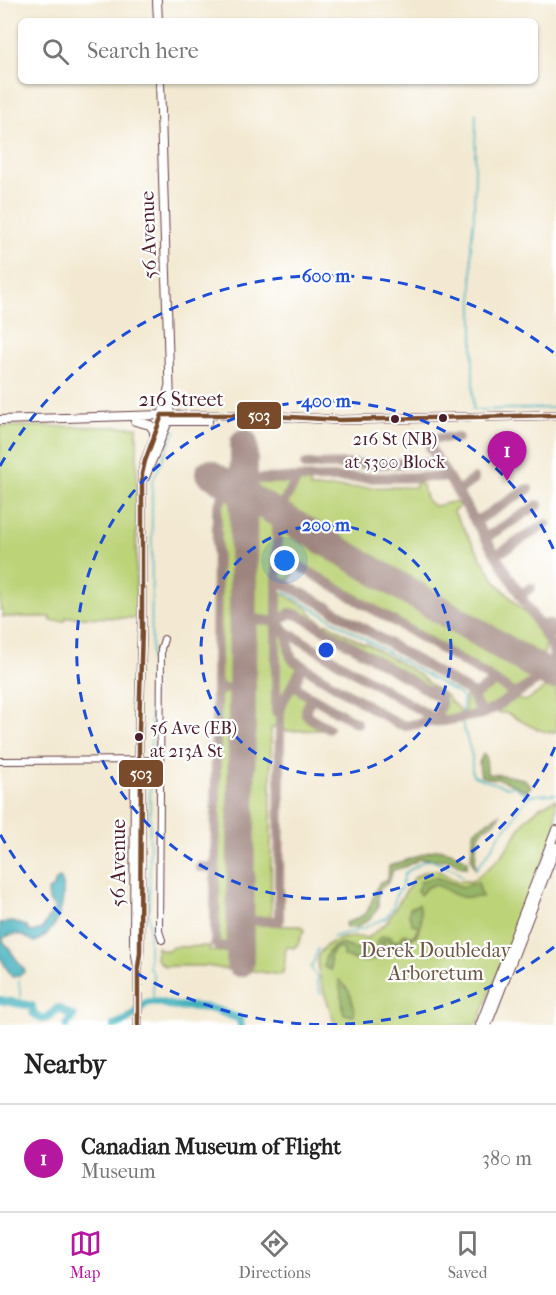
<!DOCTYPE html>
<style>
body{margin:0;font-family:"IM FELL French Canon",serif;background:#f2f2f2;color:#222}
.you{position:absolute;left:285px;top:561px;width:21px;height:21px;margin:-15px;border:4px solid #fff;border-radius:50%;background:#1a73e8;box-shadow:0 0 0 9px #1a73e833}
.badge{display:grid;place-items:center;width:39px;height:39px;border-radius:50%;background:#b5179e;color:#fff;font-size:20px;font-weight:700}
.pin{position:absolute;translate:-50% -50px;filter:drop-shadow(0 2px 3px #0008)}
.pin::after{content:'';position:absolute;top:32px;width:21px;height:18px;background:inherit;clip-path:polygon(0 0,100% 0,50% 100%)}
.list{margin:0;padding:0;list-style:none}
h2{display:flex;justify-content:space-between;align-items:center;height:78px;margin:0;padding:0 24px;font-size:26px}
h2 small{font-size:20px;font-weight:400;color:#767676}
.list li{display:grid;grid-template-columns:39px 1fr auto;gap:18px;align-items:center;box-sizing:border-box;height:108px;padding:0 24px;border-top:2px solid #e0e0e0}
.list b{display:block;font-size:22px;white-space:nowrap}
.list p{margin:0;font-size:20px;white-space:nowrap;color:#767676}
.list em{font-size:20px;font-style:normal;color:#767676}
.icon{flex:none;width:33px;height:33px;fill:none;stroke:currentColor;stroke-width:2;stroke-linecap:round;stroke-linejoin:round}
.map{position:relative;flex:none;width:556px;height:1025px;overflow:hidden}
.search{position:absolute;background:#fff;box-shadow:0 2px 4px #0004;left:18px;right:18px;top:18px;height:66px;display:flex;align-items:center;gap:15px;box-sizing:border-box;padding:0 21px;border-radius:9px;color:#767676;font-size:22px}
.sheet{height:186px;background:#fff}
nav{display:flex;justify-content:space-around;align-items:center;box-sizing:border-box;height:84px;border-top:2px solid #e0e0e0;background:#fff;font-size:16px;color:#767676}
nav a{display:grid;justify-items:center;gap:3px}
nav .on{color:#b5179e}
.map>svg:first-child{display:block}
.green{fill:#bcd378;stroke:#837952;stroke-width:1.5}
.forest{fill:#95b568;stroke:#706a4a;stroke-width:1.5}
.water{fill:#42b1bd;stroke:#466874;stroke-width:1.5}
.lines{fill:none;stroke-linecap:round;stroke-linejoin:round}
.stream{stroke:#42b1bd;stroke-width:1.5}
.river{stroke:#42b1bd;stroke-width:8}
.taxiway{stroke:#9e847e;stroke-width:10}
.runway{stroke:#9e847e;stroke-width:28}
.minor-casing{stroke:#633d44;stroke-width:8}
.major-casing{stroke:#633d44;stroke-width:10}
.minor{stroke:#fff;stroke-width:6}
.major{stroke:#fff;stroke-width:8}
.bus-1-casing{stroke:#fff;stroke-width:9}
.bus-1{stroke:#7a4b2a;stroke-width:4.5}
.ring{fill:none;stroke:#1d4ed8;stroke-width:3;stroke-dasharray:10 8}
.bus-dot{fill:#4a1f2b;stroke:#fff;stroke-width:2}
.labels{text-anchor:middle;stroke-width:4.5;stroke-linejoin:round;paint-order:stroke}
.bus-label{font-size:18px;fill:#4a1f2b;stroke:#fff}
.street-label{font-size:20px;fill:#4a1f2b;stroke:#fff}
.park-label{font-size:20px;fill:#6c5542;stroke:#fff}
.centre{fill:#1d4ed8;stroke:#fff;stroke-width:3}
.ring-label{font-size:18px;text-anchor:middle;font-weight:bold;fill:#1d4ed8;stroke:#fff;stroke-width:4.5;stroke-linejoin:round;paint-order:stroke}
.line-badge{stroke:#fff;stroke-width:2}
.badge-label{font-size:16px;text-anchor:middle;font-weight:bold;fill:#fff}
</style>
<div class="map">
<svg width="556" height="1025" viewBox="0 0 556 1025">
<rect width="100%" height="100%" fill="#fff"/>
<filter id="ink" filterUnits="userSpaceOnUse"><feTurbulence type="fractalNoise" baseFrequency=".0167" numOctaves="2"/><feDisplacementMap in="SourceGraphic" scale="12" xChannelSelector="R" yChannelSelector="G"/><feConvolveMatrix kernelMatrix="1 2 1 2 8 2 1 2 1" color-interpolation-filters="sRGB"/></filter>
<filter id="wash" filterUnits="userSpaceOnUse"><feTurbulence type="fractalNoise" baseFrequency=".008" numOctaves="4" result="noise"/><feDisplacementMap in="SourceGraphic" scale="24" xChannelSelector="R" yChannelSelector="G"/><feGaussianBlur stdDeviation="1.35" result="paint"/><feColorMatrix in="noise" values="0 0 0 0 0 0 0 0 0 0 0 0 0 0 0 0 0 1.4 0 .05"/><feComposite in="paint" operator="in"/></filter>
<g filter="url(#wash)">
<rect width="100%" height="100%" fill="#f3e9d2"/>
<path class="green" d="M0 426 137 427 136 618 66 617 65 621H51L50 617H3V611L0 610Z
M416 481C425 484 423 492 427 500 429 502 432 504 434 506 443 506 449 500 458 503L460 506 453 511 496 582 530 618 545 643V651L542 657 536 658 283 509 298 482H310V488L416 487Z
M251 482H293L278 506 250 490Z
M231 494 236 497 235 680 229 685H224L219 678 220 508Z
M250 506 274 520 273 617 271 619 251 616 249 614Z
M280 523 528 670 530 678C527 684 519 691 512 690L279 552Z
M280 561H286L297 568 287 583 279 578V563Z
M279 589 290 598 309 609 310 613 324 624H330L333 627 364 644 366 643 417 673 432 686 447 696 451 702 458 708 460 712 462 713 465 709V696L470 698 476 712 447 718 442 717 440 712 443 703 441 697 298 613 290 612 279 617Z
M251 622C264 623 280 624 285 639 286 645 286 652 287 659L298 669 279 706 278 727 271 728V918H248L250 623Z
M556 670V733C537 733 525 722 508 714L504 713 493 712 513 698 526 701 546 687Z
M495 686 509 693 510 696 485 710 480 707 477 701 478 696Z
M292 689 309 699 303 711V717L308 722 322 730 282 731 283 706Z
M225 691H229L234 696 233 939 226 944H223L217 939 219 698Z
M556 799V830L477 1025H335C331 1010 314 970 318 956 321 950 325 946 331 943 343 936 355 936 368 938L387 922 414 878 424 872 437 870 456 881H472L491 866 503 854 526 819 540 807Z
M248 924C266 924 283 927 301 926L304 930 298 944 294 948 287 947C282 956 288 967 281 975L241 969 235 971 207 966H164L156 959 157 947C162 952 167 952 173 947L210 946V951L227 952 233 957V963H247Z"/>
<path class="forest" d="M483 754 486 756 487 774 503 775 524 779 531 786 527 791C519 788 510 783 502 780 494 778 488 779 481 776L479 763Z
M500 814C496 826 490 822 483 830 474 839 476 857 475 868L471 859 473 839 475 830Z
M437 849C448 850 458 854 467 861V867H462L451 860 420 859 404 867 393 870 389 882 380 889 378 894V907L373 916 356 928 346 927 345 923C377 913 366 906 380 882L388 879 389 866Z
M435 877 463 887 478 882 482 897C476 897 468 898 462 897 444 894 437 873 420 895L417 891 421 881Z
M419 904C425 931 420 939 393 945L387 941H383V946L390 949 384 954 377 950V941L381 937 389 936 394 941 401 940 402 936 405 934 411 937 416 933 418 926 412 924 409 915 410 908Z
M339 944C344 945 349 947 354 948 364 951 370 949 376 958 366 965 354 960 343 956V950L338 948 332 952 330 957 331 970 324 967C325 954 328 950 339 944Z
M339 980C350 988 355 1003 354 1016L344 1014Z"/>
<path class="water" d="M60 878C65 885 63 888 63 896 62 915 53 934 35 942 23 936 15 930 2 939L25 971 19 976 12 977 0 957V923L13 922 27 926 28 930 32 932 42 929 55 908 49 901 48 891 54 886 56 880Z"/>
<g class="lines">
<path class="stream" d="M476 113 474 216 471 244 473 307V410L556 408
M285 592 459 694 463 699 462 712
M462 722 472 756V773L474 776 484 780 506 787 514 786 522 792 530 795
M151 753 152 482 176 430
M150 769 149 968 153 974V1001
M476 869 494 845 499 836 507 826 510 824 519 808 531 795 556 794
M333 937 347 933 354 932 359 929H363L369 925 386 918 393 907 396 895 401 888 405 873 424 861 431 860 455 870 462 877
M318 949 311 968 318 978 317 983 321 994
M19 981 21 1004"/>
<path class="river" d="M0 1000 32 1006 33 1013 42 1019 47 1018 58 1008 73 1016 66 1025
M114 1025 127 1020 146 1003C158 999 163 1005 174 1006 186 1007 199 1006 212 1009 221 1011 229 1016 239 1018L241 1025"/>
<path class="taxiway" d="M458 438H434L432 439 430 445 431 449 551 645C555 654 555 663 546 668L536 667
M305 465 440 463
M298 478 277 513V618C279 627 285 629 287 635 290 644 287 652 293 660L396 723 406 726 426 722 443 721 482 714 496 707 537 680 539 677 540 672 536 667
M457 492 474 479
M475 522 528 489
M485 538 538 505
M277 553 496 681 514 694
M496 555 546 524
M277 580 326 606 470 692 479 709 483 713
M520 595 531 588
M242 618 278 622 290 613 299 615 439 697C445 703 438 708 438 714L439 718 443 721
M538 625 549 624 554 633H556
M285 631 437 720
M298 676 295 686 311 698 306 710V715L328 728
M216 689H242
M310 696 357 723
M472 696 496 681
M276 712V620
M200 867 215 868
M241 921H279L280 713 282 703 299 673
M240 947 218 946 215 943 217 513C219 499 230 485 242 479L441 477H446L450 480"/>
<path class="runway" d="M209 473 552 676
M240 963 244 443"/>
</g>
</g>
<g filter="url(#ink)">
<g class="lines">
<g class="minor-casing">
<path id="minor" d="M0 761 160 760
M162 940 159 931 161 649 164 639"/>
</g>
<g class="major-casing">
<path id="major" d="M157 0 158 21
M0 420 162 415H257L340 420 556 415
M135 421 150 425 154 431V437
M169 421H208
M145 477 168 421 170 403 160 81
M138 967 140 949 141 768 139 760V729L142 627V474L145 461 161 420 169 387
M138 1025V967L134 943 135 768 139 760
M480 1025 556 830
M487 1025 556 847"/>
</g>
<use href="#minor" class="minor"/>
<use href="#major" class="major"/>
<g class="bus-1-casing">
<path id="bus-1" d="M138 1025V967L140 953 141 768 139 760V729L142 627V474L145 461 162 415H257L340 420 556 415"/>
</g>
<use href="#bus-1" class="bus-1"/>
</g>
</g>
<g class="ring">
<circle cx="326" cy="650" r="125"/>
<path d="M555 747A249 249 0 1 1 555 553"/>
<path d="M554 947A374 374 0 0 1 0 834M0 466A374 374 0 0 1 554 353"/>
</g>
<g class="bus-dot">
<circle cx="443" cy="418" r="5"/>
<circle cx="395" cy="419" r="5"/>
<circle cx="139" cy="737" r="5"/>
</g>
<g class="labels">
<g class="bus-label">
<text x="395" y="445">216 St (NB)<tspan x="395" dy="23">at 5300 Block</tspan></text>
<text x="150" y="734" text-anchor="start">56 Ave (EB)<tspan x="150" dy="23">at 213A St</tspan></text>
</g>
<g class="street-label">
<text transform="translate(148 235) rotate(-92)" y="7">56 Avenue</text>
<text x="181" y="406">216 Street</text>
<text transform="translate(118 863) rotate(-90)" y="7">56 Avenue</text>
</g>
<g class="park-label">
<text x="436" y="957">Derek Doubleday<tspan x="436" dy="23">Arboretum</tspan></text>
</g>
</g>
<circle cx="326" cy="650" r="9" class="centre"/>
<g class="ring-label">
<text x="326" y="282">600 m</text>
<text x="326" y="407">400 m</text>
<text x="326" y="531">200 m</text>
</g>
<g class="line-badge">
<rect x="236" y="401" width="46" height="29" rx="6" fill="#7a4b2a"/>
<rect x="118" y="759" width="46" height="29" rx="6" fill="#7a4b2a"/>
</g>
<g class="badge-label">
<text x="259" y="421">503</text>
<text x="141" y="779">503</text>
</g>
</svg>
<div class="you"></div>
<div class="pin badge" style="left:507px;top:481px">1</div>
<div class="search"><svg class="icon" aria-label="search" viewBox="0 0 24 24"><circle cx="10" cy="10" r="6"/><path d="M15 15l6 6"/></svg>Search here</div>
</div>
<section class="sheet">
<h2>Nearby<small></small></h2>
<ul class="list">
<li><span class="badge">1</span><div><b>Canadian Museum of Flight</b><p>Museum</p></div><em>380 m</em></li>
</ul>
</section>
<nav>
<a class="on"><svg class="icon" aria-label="map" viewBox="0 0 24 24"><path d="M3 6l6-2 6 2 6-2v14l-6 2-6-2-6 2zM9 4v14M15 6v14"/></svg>Map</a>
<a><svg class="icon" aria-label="directions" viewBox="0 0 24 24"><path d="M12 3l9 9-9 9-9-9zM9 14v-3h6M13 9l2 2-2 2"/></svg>Directions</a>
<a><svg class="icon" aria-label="saved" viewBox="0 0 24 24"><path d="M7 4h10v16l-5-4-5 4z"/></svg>Saved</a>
</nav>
